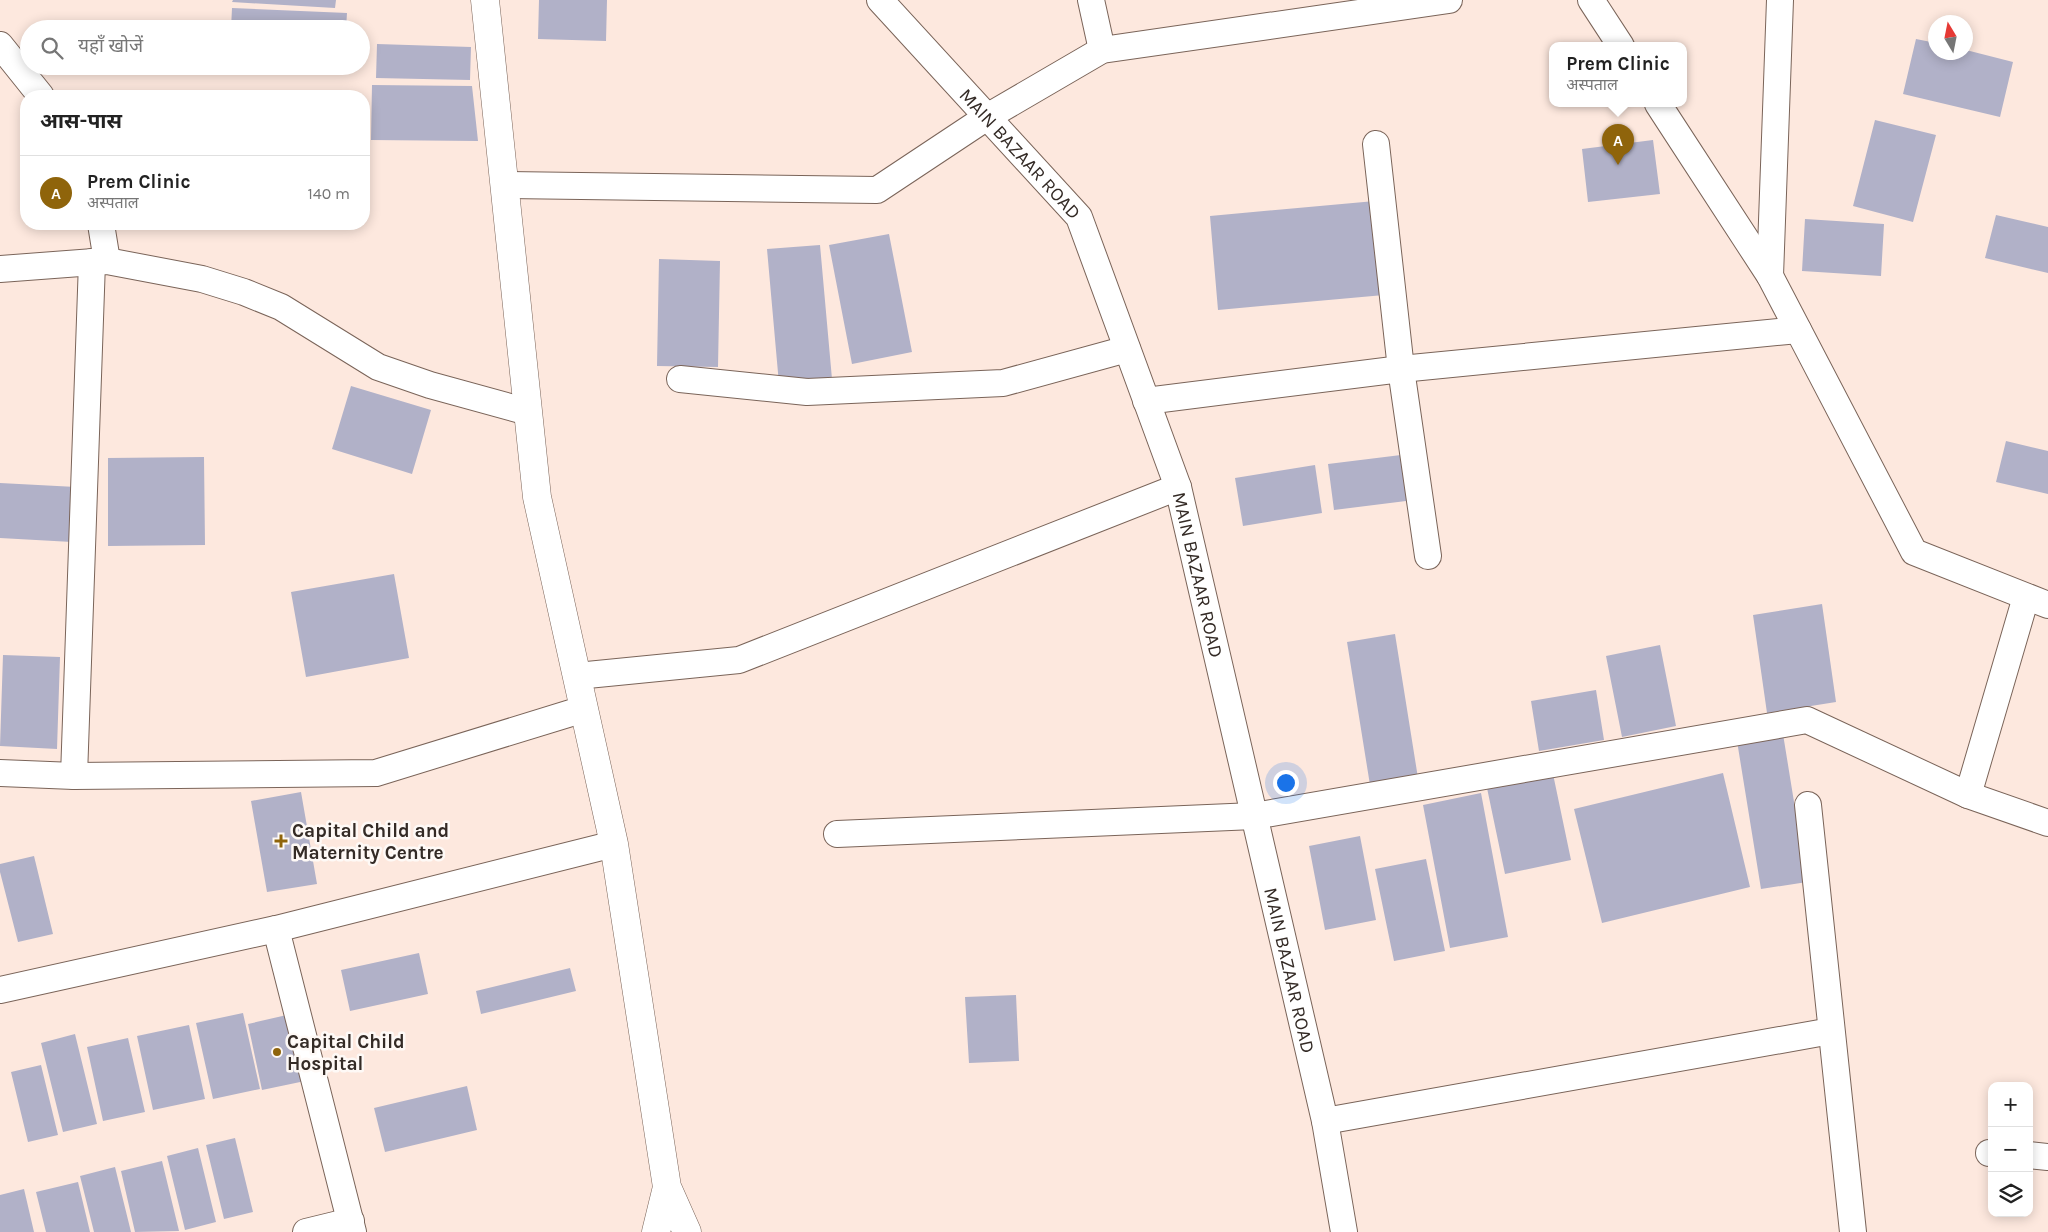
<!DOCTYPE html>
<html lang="hi">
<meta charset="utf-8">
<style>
body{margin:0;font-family:Karla,"Noto Sans Devanagari",sans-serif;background:#f6f6f6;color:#222}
.controls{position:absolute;right:15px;bottom:15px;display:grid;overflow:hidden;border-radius:10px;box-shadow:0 2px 12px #0003}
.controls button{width:45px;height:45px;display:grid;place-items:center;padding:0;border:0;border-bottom:1px solid #e0e0e0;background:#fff;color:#222;font:25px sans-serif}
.compass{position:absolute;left:1928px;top:15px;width:45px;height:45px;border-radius:50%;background:#fff;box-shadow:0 2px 12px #0003;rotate:350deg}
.you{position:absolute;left:1285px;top:782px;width:18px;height:18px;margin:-12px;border:4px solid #fff;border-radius:50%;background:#1a73e8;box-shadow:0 0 0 8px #1a73e833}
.badge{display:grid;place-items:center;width:32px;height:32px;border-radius:50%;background:#8f640b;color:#fff;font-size:16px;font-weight:700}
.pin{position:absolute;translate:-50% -41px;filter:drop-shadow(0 1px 2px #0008)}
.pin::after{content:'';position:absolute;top:26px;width:18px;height:15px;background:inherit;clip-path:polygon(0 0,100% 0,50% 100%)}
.popup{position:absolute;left:1549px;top:42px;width:138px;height:65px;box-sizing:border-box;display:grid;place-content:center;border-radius:10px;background:#fff;filter:drop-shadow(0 1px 4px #0005);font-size:16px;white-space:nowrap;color:#767676}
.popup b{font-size:19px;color:#222}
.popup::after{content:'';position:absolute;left:50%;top:100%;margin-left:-10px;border:10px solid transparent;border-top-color:#fff}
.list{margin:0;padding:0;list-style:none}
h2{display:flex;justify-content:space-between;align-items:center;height:65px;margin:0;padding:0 20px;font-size:21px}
h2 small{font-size:16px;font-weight:400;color:#767676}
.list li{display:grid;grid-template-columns:32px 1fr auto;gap:15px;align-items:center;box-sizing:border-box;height:75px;padding:0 20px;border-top:1px solid #e0e0e0}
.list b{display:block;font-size:19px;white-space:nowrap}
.list p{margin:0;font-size:16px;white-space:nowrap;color:#767676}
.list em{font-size:16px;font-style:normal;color:#767676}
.icon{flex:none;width:28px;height:28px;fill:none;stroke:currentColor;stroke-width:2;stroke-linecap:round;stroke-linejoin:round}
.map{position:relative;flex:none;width:2048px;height:1232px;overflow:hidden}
.search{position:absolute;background:#fff;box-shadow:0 2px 12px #0003;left:20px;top:20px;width:350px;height:55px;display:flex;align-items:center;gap:12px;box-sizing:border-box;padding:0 18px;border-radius:28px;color:#767676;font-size:19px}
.panel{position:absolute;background:#fff;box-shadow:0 2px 12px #0003;left:20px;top:90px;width:350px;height:140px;border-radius:20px}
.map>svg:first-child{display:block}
.building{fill:#b1b1c8}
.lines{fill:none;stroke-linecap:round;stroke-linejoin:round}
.street-casing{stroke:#7a6459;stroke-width:28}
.secondary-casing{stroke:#7a6459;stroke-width:29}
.street{stroke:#fff;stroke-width:26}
.secondary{stroke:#fff;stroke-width:28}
.poi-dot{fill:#8f640b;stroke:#fef9f6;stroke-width:2}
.labels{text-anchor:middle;stroke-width:5;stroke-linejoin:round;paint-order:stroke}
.street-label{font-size:19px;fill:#342b26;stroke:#fef9f6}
.poi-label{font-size:19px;font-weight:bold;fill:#342b26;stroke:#fef9f6;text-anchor:start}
</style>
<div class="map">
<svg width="2048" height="1232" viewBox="0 0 2048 1232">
<rect width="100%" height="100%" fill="#fde8de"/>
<path class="building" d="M233 0H336L335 8 232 2Z
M539 0H607L606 41 538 39Z
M232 8 347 13 346 29H231Z
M1916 39 1936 43V52H1966V50L2013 62 2000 117 1903 94Z
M377 44 471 47 470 80 376 78Z
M239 66H344V72L239 68Z
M372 85 472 86 478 141 371 140Z
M1875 120 1936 135 1913 222 1853 206Z
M1653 140 1660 194 1588 202 1582 149Z
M1375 201 1384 295 1218 310 1210 216Z
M1996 215 2048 227V273L1985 258Z
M1805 219 1884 224 1881 276 1802 271Z
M889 234 912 352 852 364 829 245Z
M820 245 832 379 779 384 767 249Z
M659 259 720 261 718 367 657 366Z
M351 386 431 410 412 474 332 449Z
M2006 441 2048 451V494L1996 482Z
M1409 454 1414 500 1334 510 1328 464Z
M204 457 205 545 108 546V458Z
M1315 465 1322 513 1243 526 1235 478Z
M0 483 76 487 72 542 0 538Z
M394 574 409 658 306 677 291 592Z
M1822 604 1836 702 1767 713 1753 615Z
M1395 634 1418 778 1370 785 1347 642Z
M1660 645 1676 726 1622 737 1606 656Z
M3 655 60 657 57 749 0 746Z
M1596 690 1604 740 1539 751 1531 701Z
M1783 734 1807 882 1761 889 1737 741Z
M1723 773 1750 887 1602 923 1574 809Z
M1553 774 1571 860 1505 874 1487 788Z
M301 792 317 884 267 892 251 801Z
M1481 793 1508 937 1450 948 1423 805Z
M1360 836 1376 920 1325 930 1309 846Z
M34 856 53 934 18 942 0 872V864Z
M1426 859 1445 951 1394 961 1375 869Z
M419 953 428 994 350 1011 341 970Z
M570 968 576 991 481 1014 476 991Z
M1016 995 1019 1061 969 1063 965 997Z
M243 1013 260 1089 213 1099 196 1023Z
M291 1014 305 1081 262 1090 248 1024Z
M189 1025 205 1099 153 1110 137 1036Z
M75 1034 97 1124 63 1132 41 1043Z
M128 1038 145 1112 103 1121 87 1047Z
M41 1065 58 1135 28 1142 11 1072Z
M467 1086 477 1130 385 1152 374 1108Z
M235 1138 253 1212 224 1219 206 1145Z
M198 1148 216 1222 185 1230 167 1156Z
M162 1161 179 1231 135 1232 121 1171Z
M115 1167 131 1232H94L80 1176Z
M78 1182 90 1232H46L36 1192Z
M24 1189 34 1232H0V1195Z"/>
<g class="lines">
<g class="street-casing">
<g id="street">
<path id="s1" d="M880 0 1079 217 1178 487 1325 1121 1344 1232"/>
<path d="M1091 0 1102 50"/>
<path d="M1591 0 1621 46"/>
<path d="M0 45 41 96"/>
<path d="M1658 104 1770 276 1914 552 2048 605"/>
<path d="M1376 144 1401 369 1428 556"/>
<path d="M506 185 877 190 987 117 1102 50 1449 0"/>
<path d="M101 224 107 261"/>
<path d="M0 269 107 261 202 279 244 292 281 307 378 367 430 385 528 412"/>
<path d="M1770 276 1780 0"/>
<path d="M680 379 807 392 1003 383 1127 349"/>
<path d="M1146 401 1401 369 1798 330"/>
<path d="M577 676 739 660 1178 487"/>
<path d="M0 773 74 776 376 773 584 709"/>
<path d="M74 776 92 262"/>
<path d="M1968 795 2026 597"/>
<path d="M1808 805 1853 1232"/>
<path d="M837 834 1254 816 1807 720 1968 795 2048 823"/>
<path d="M276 929 353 1232"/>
<path d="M0 990 276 929 614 844"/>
<path d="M1325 1121 1831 1031"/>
<path d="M1989 1153H1992"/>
<path d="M2029 1155 2048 1157"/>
<path d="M306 1232 351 1221"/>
</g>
</g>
<g class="secondary-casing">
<path id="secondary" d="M485 0 537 497 614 844 667 1187 687 1232
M656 1232 667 1187"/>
</g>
<use href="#street" class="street"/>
<use href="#secondary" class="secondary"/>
</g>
<g class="poi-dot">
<path d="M278.5 833.5h5v5h5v5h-5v5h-5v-5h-5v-5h5z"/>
<circle cx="277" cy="1052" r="5"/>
</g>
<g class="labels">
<g class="street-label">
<text dy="7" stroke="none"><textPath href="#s1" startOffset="208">MAIN BAZAAR ROAD</textPath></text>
<text dy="7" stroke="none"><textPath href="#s1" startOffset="672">MAIN BAZAAR ROAD</textPath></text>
<text dy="7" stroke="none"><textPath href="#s1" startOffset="1078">MAIN BAZAAR ROAD</textPath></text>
</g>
<g class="poi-label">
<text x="292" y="837">Capital Child and<tspan x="292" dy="22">Maternity Centre</tspan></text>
<text x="287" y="1048">Capital Child<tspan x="287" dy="22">Hospital</tspan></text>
</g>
</g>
</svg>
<div class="controls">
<button>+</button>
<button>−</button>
<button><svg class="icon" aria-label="layers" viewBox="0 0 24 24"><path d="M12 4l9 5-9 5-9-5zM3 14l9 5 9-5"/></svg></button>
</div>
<svg class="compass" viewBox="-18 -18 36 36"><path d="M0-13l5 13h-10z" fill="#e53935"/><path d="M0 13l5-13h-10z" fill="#767676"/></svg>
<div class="you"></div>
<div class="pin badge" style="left:1618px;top:165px">A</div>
<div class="popup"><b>Prem Clinic</b>अस्पताल</div>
<div class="search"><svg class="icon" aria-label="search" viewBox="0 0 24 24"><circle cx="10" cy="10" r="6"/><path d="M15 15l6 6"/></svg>यहाँ खोजें</div>
<section class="panel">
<h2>आस-पास<small></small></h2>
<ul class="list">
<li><span class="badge">A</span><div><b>Prem Clinic</b><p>अस्पताल</p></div><em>140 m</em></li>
</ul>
</section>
</div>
